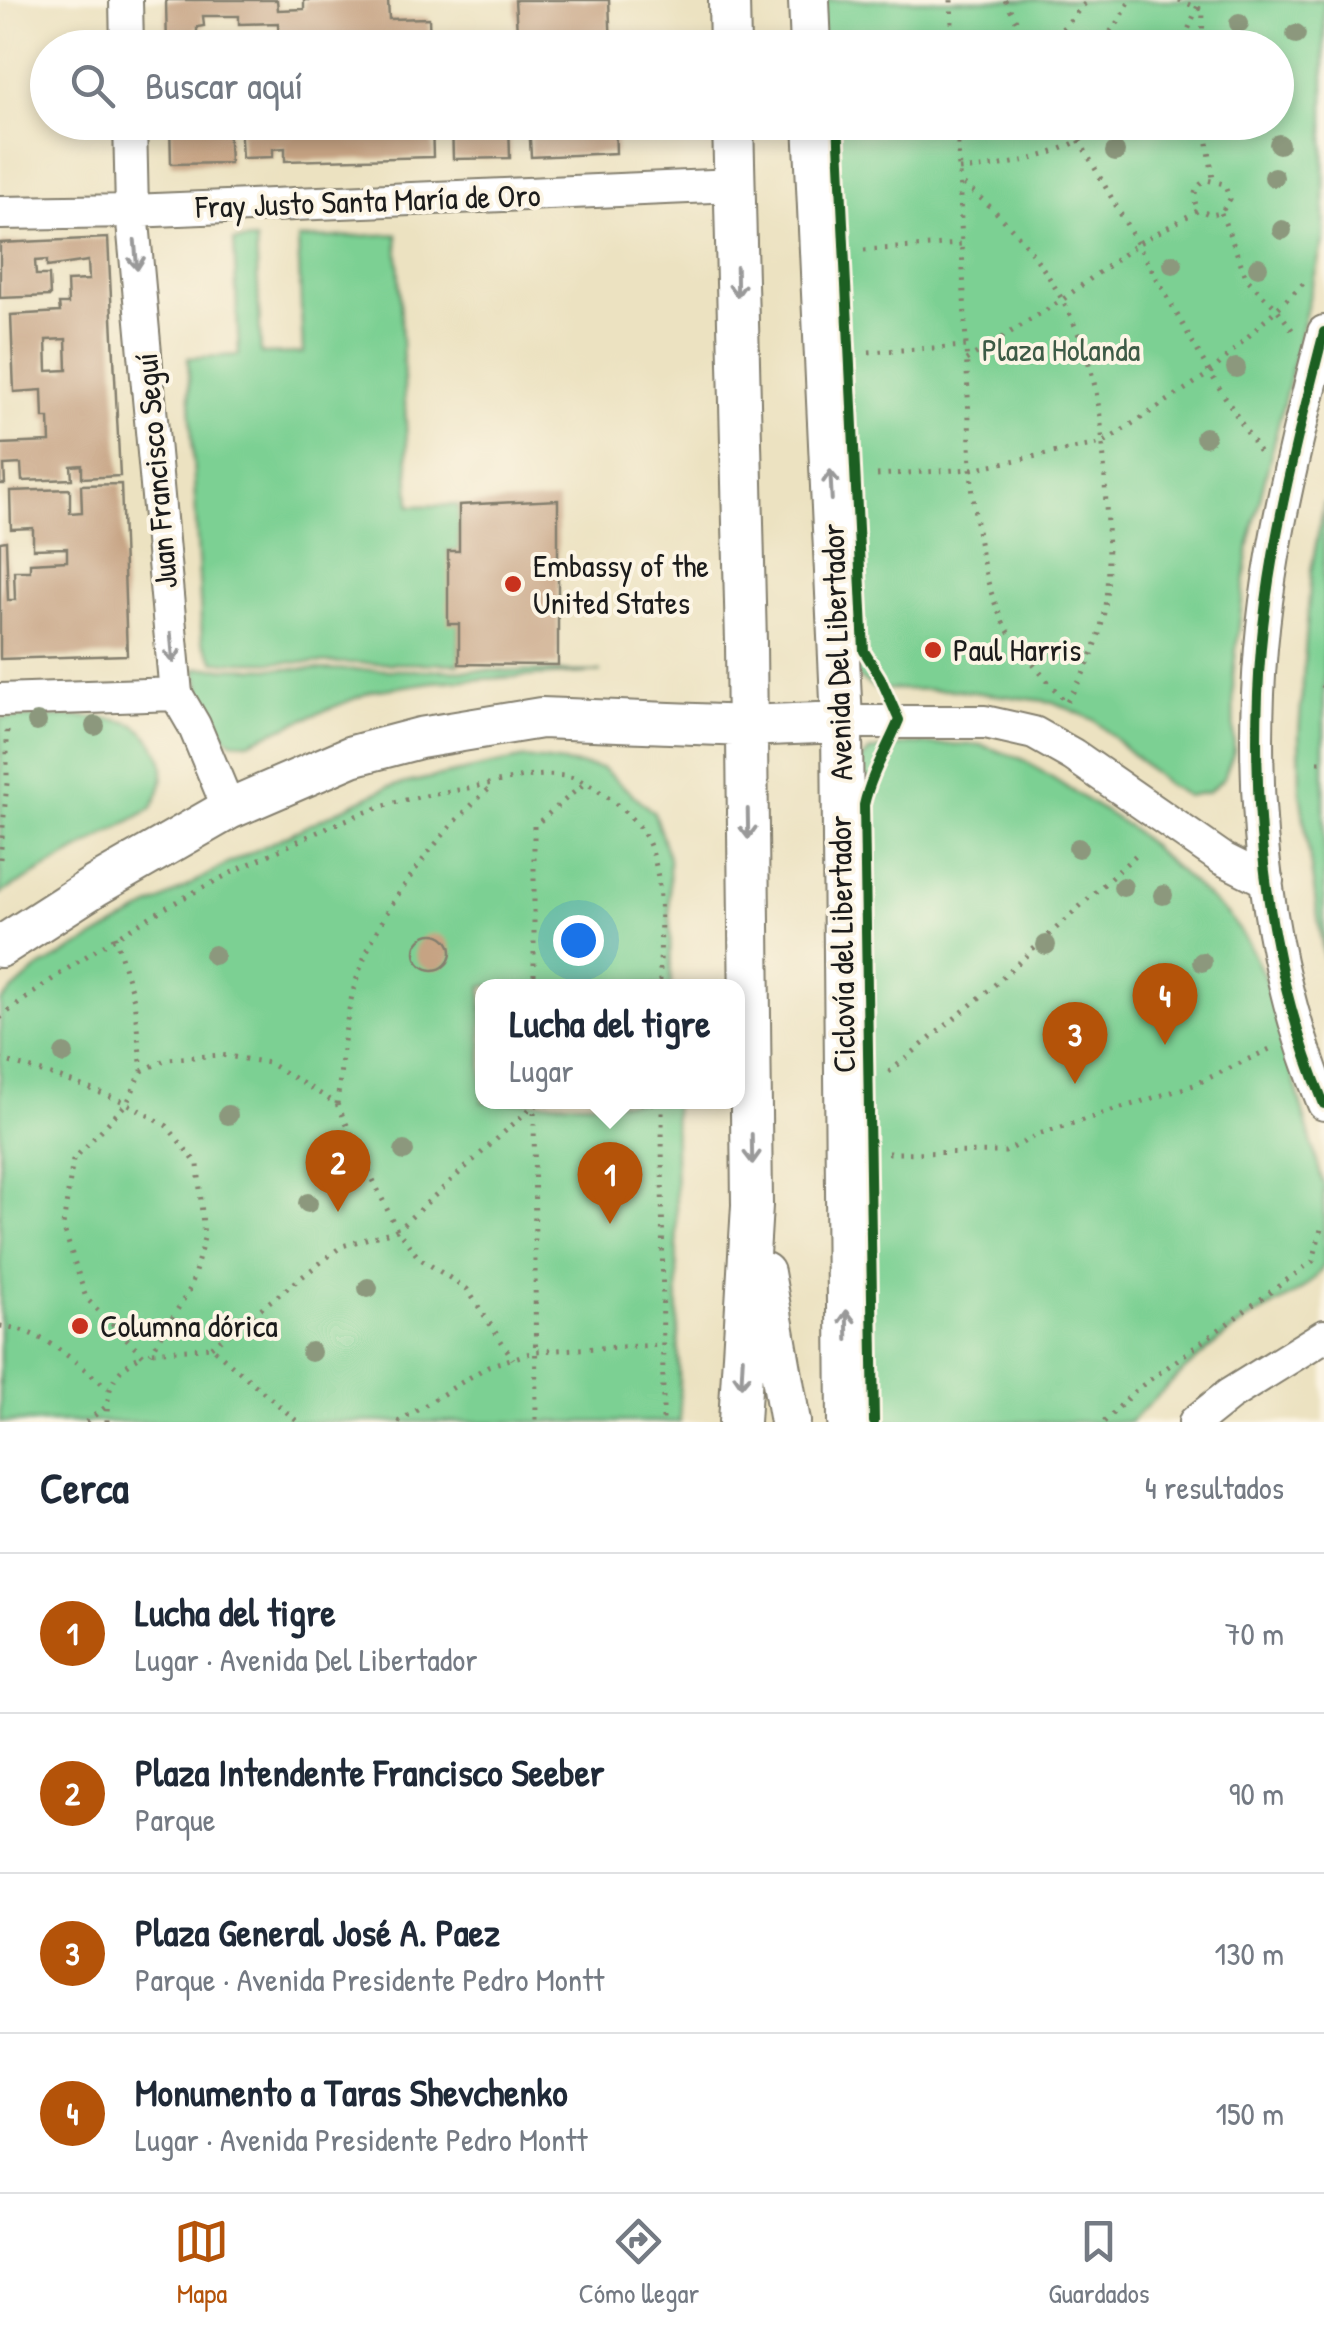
<!DOCTYPE html>
<html lang="es">
<meta charset="utf-8">
<style>
body{margin:0;font-family:"Patrick Hand",sans-serif;background:#f6f6f7;color:#1f2937}
.you{position:absolute;left:578px;top:940px;width:35px;height:35px;margin:-25px;border:8px solid #fff;border-radius:50%;background:#1a73e8;box-shadow:0 0 0 15px #1a73e833}
.badge{display:grid;place-items:center;width:65px;height:65px;border-radius:50%;background:#b45309;color:#fff;font-size:32px;font-weight:700}
.pin{position:absolute;translate:-50% -82px;filter:drop-shadow(0 2px 5px #0008)}
.pin::after{content:'';position:absolute;top:52px;width:35px;height:30px;background:inherit;clip-path:polygon(0 0,100% 0,50% 100%)}
.popup{position:absolute;left:475px;top:979px;width:270px;height:130px;box-sizing:border-box;display:grid;place-content:center;border-radius:20px;background:#fff;filter:drop-shadow(0 2px 8px #0005);font-size:32px;white-space:nowrap;color:#747a83}
.popup b{font-size:38px;color:#1f2937}
.popup::after{content:'';position:absolute;left:50%;top:100%;margin-left:-20px;border:20px solid transparent;border-top-color:#fff}
.list{margin:0;padding:0;list-style:none}
h2{display:flex;justify-content:space-between;align-items:center;height:130px;margin:0;padding:0 40px;font-size:42px}
h2 small{font-size:32px;font-weight:400;color:#747a83}
.list li{display:grid;grid-template-columns:65px 1fr auto;gap:30px;align-items:center;box-sizing:border-box;height:160px;padding:0 40px;border-top:2px solid #e0e1e3}
.list b{display:block;font-size:38px;white-space:nowrap}
.list p{margin:0;font-size:32px;white-space:nowrap;color:#747a83}
.list em{font-size:32px;font-style:normal;color:#747a83}
.icon{flex:none;width:55px;height:55px;fill:none;stroke:currentColor;stroke-width:2;stroke-linecap:round;stroke-linejoin:round}
.map{position:relative;flex:none;width:1324px;height:1422px;overflow:hidden}
.search{position:absolute;background:#fff;box-shadow:0 5px 15px #0003;left:30px;right:30px;top:30px;height:110px;display:flex;align-items:center;gap:25px;box-sizing:border-box;padding:0 35px;border-radius:55px;color:#747a83;font-size:38px}
.sheet{height:770px;background:#fff}
nav{display:flex;justify-content:space-around;align-items:center;box-sizing:border-box;height:140px;border-top:2px solid #e0e1e3;background:#fff;font-size:28px;color:#747a83}
nav a{display:grid;justify-items:center;gap:5px}
nav .on{color:#b45309}
.map>svg:first-child{display:block}
.green{fill:#7bd093;stroke:#4c7658;stroke-width:2.5}
.building{fill:#c6a383;fill-rule:evenodd}
.lines{fill:none;stroke-linecap:round;stroke-linejoin:round}
.minor-casing{stroke:#847f6e;stroke-width:36}
.major-casing{stroke:#847f6e;stroke-width:44}
.path{stroke:#847f6e;stroke-width:5;stroke-dasharray:2.5 8;stroke-linecap:butt}
.minor{stroke:#fff;stroke-width:32}
.major{stroke:#fff;stroke-width:40}
.cycleway-casing{stroke:#fcf5e5;stroke-width:16}
.cycleway{stroke:#1b5e20;stroke-width:10}
.tree{fill:#8c987d}
.oneway{stroke:#999}
.poi-dot{fill:#c8321e;stroke:#fcf5e5;stroke-width:4}
.labels{text-anchor:middle;stroke-width:8;stroke-linejoin:round;paint-order:stroke}
.street-label{font-size:32px;fill:#1c1c1c;stroke:#fcf5e5}
.park-label{font-size:32px;fill:#3d5b46;stroke:#fcf5e5}
.poi-label{font-size:32px;fill:#1c1c1c;stroke:#fcf5e5;text-anchor:start}
</style>
<div class="map">
<svg width="1324" height="1422" viewBox="0 0 1324 1422">
<rect width="100%" height="100%" fill="#fcf5e5"/>
<filter id="ink" filterUnits="userSpaceOnUse"><feTurbulence type="fractalNoise" baseFrequency=".01" numOctaves="2"/><feDisplacementMap in="SourceGraphic" scale="20" xChannelSelector="R" yChannelSelector="G"/><feConvolveMatrix kernelMatrix="1 2 1 2 8 2 1 2 1" color-interpolation-filters="sRGB"/></filter>
<filter id="wash" filterUnits="userSpaceOnUse"><feTurbulence type="fractalNoise" baseFrequency=".0048" numOctaves="4" result="noise"/><feDisplacementMap in="SourceGraphic" scale="40" xChannelSelector="R" yChannelSelector="G"/><feGaussianBlur stdDeviation="2.25" result="paint"/><feColorMatrix in="noise" values="0 0 0 0 0 0 0 0 0 0 0 0 0 0 0 0 0 1.4 0 .05"/><feComposite in="paint" operator="in"/></filter>
<g filter="url(#wash)">
<rect width="100%" height="100%" fill="#ece2c1"/>
<path class="green" d="M819 0H1324V237L1249 544 1233 675 1234 751 1224 778 1208 792 1187 796 1166 784 1094 720 1053 702 956 690 875 689 855 675 824 123 1276 122V48L821 47Z
M397 234 410 506 459 505V551H448L459 624V664L215 662 202 641 188 358 239 355 234 241 256 240 261 354 303 353 298 239Z
M1324 502V960L1300 791 1299 733 1311 571Z
M195 668 602 672 432 682 373 691 248 742C246 742 234 742 232 741 212 733 199 687 195 668Z
M0 718C29 718 117 712 138 727 147 733 153 742 158 751 168 769 162 791 151 809L0 894Z
M909 744 981 745 1022 759 1132 829 1230 917 1248 943 1266 980 1324 1187V1265C1309 1294 1268 1306 1242 1324 1201 1352 1166 1388 1130 1422H858L859 763 870 751Z
M525 758 602 768 654 813 669 858 671 986H482V1102H674L680 1422H0V1002L36 970 229 863 388 787Z"/>
<g id="blocks">
<path class="building" d="M166 0H277L278 10 304 9V0H388L389 19 429 18 430 48H389V42L370 43V48H308V42H279L278 23 239 24V16H203L204 26 197 27V37L225 36 226 48H167Z
M515 0H609L611 48H518Z
M170 122H228L230 163 171 164Z
M240 122H284V129H291V122H432L433 157 285 161V148L273 149V157L242 158Z
M452 122H509L510 158 453 159Z
M529 122H615L616 153 531 157Z
M108 238 120 476 82 478V465L71 466 72 479 22 481 21 464 4 465 5 484H0V444L50 442 49 418H43L42 390 14 392 11 315 60 312 59 304H68L67 281 89 280 88 261 47 267V260L35 261 36 275H49L50 296 0 298V243ZM66 339 67 370 47 371 46 340Z
M121 484 127 655 0 659V542L6 541 8 600H15L14 571H30V563L67 561V548L33 549V528L11 529 10 491 70 489V513L82 512 81 485Z
M558 500V665L459 664V624H448V551H459V505Z
M415 952a18 18 0 1 1 36 0a18 18 0 1 1-36 0Z"/>
</g>
</g>
<g filter="url(#ink)">
<use href="#blocks" fill-opacity="0" stroke="#847f6e" stroke-width="2.5"/>
<g class="lines">
<g class="minor-casing">
<path id="minor" d="M126 0 127 48
M130 122 132 211 176 694 194 725 229 809
M0 213 132 211 735 185
M1324 332C1305 406 1286 481 1273 556 1242 733 1255 937 1324 1104
M0 700 176 694
M842 722H985L1034 733 1073 755 1223 859 1267 881
M1195 1422 1229 1395 1324 1336"/>
</g>
<g class="major-casing">
<path id="major" d="M729 0 730 48
M809 0 811 48
M733 122 746 643 752 1205 739 1422
M814 122 842 722 848 1422
M0 947 95 886 229 809 352 756 420 738 541 718 747 726 842 722
M764 1273 790 1422"/>
</g>
<path class="path" d="M951 0 953 48
M1005 0 1031 48
M1179 0 1203 10 1202 48
M1037 48 1064 27 1088 0
M1097 48 1120 20 1130 0
M1181 48 1200 0
M957 122 971 469C974 519 981 576 1003 622 1016 648 1047 679 1066 703 1112 633 1110 585 1106 505 1104 459 1103 412 1090 367 1069 295 1021 226 960 182
M1069 122 1210 373 1262 456
M1205 122 1213 179
M959 170C1016 165 1061 157 1108 122
M1221 213 1247 279 1277 309 1293 331
M864 250 962 244
M869 352 966 346
M966 360 1062 300 1137 244 1199 210 1211 215 1221 213 1230 199 1224 184 1207 180C1194 186 1191 199 1199 210
M877 475 971 469 1103 443 1210 373 1306 281
M1321 685 1324 687
M1318 762H1324
M1322 822H1324
M0 859 7 783V728
M115 936 134 1000 142 1071 127 1103 73 1160 63 1226 86 1298 143 1355
M534 986V826L585 783
M0 1018C86 951 179 896 279 850 315 833 353 815 391 804 417 796 446 793 473 787 504 781 539 771 570 777 591 781 630 813 642 831 668 868 659 942 660 986
M0 1059 61 1078 127 1103 167 1126 198 1165 204 1238 191 1287 151 1353
M142 1071 167 1059 221 1055 269 1063 337 1104 397 1230 419 1258 467 1289 513 1359
M889 1072 989 990 1139 852
M534 1102 536 1422
M662 1102 663 1422
M337 1104C342 1063 344 1021 356 981 377 912 439 830 494 785
M888 1153 1005 1152 1039 1134 1194 1085 1276 1046
M0 1326C42 1329 76 1363 108 1388
M211 1347 342 1246 397 1230 534 1105 662 1103
M153 1352 211 1347 298 1422
M86 1422 108 1405
M107 1422C107 1386 111 1374 142 1355
M398 1422 488 1366 537 1351 662 1345
M1104 1422 1136 1390 1313 1261 1321 1229"/>
<use href="#minor" class="minor"/>
<use href="#major" class="major"/>
<g class="cycleway-casing">
<path id="cycleway" d="M838 122 864 651 880 677 899 720C887 749 871 774 864 805L874 1422
M1324 332C1305 406 1286 481 1273 556 1242 733 1255 937 1324 1104"/>
</g>
<use href="#cycleway" class="cycleway"/>
</g>
<g class="tree">
<circle cx="1239" cy="23" r="10"/>
<circle cx="1296" cy="34" r="10"/>
<circle cx="1279" cy="144" r="10"/>
<circle cx="1115" cy="152" r="10"/>
<circle cx="1274" cy="177" r="10"/>
<circle cx="1282" cy="230" r="10"/>
<circle cx="1173" cy="264" r="10"/>
<circle cx="1258" cy="267" r="10"/>
<circle cx="1236" cy="368" r="10"/>
<circle cx="1205" cy="437" r="10"/>
<circle cx="37" cy="722" r="10"/>
<circle cx="95" cy="726" r="10"/>
<circle cx="1078" cy="848" r="10"/>
<circle cx="1123" cy="887" r="10"/>
<circle cx="1163" cy="895" r="10"/>
<circle cx="1046" cy="945" r="10"/>
<circle cx="214" cy="955" r="10"/>
<circle cx="1202" cy="962" r="10"/>
<circle cx="64" cy="1054" r="10"/>
<circle cx="228" cy="1115" r="10"/>
<circle cx="404" cy="1151" r="10"/>
<circle cx="308" cy="1203" r="10"/>
<circle cx="368" cy="1288" r="10"/>
<circle cx="311" cy="1352" r="10"/>
</g>
<defs><path id="oneway-shaft" d="M-6 0H5M1.5-3L5.5 0L1.5 3" fill="none" stroke-width="1.6" stroke-linecap="round" stroke-linejoin="round" transform="scale(2.5)"/></defs>
<g class="oneway">
<use href="#oneway-shaft" transform="translate(136 255) rotate(85)"/>
<use href="#oneway-shaft" transform="translate(737 282) rotate(89)"/>
<use href="#oneway-shaft" transform="translate(831 485) rotate(-93)"/>
<use href="#oneway-shaft" transform="translate(172 648) rotate(85)"/>
<use href="#oneway-shaft" transform="translate(748 824) rotate(89)"/>
<use href="#oneway-shaft" transform="translate(752 1149) rotate(89)"/>
<use href="#oneway-shaft" transform="translate(847 1325) rotate(-91)"/>
<use href="#oneway-shaft" transform="translate(742 1372) rotate(93)"/>
</g>
</g>
<g class="poi-dot">
<circle cx="513" cy="584" r="10"/>
<circle cx="933" cy="650" r="10"/>
<circle cx="80" cy="1326" r="10"/>
</g>
<g class="labels">
<g class="street-label">
<text transform="translate(368 201) rotate(-2)" y="11">Fray Justo Santa María de Oro</text>
<text transform="translate(156 471) rotate(-95)" y="11">Juan Francisco Seguí</text>
<text transform="translate(837 652) rotate(-92)" y="11">Avenida Del Libertador</text>
<text transform="translate(842 944) rotate(-91)" y="11">Ciclovía del Libertador</text>
</g>
<g class="park-label">
<text x="1061" y="361">Plaza Holanda</text>
</g>
<g class="poi-label">
<text x="533" y="577">Embassy of the<tspan x="533" dy="37">United States</tspan></text>
<text x="953" y="661">Paul Harris</text>
<text x="100" y="1337">Columna dórica</text>
</g>
</g>
</svg>
<div class="you"></div>
<div class="pin badge" style="left:610px;top:1224px">1</div>
<div class="popup"><b>Lucha del tigre</b>Lugar</div>
<div class="pin badge" style="left:338px;top:1212px">2</div>
<div class="pin badge" style="left:1075px;top:1084px">3</div>
<div class="pin badge" style="left:1165px;top:1045px">4</div>
<div class="search"><svg class="icon" aria-label="search" viewBox="0 0 24 24"><circle cx="10" cy="10" r="6"/><path d="M15 15l6 6"/></svg>Buscar aquí</div>
</div>
<section class="sheet">
<h2>Cerca<small>4 resultados</small></h2>
<ul class="list">
<li><span class="badge">1</span><div><b>Lucha del tigre</b><p>Lugar · Avenida Del Libertador</p></div><em>70 m</em></li>
<li><span class="badge">2</span><div><b>Plaza Intendente Francisco Seeber</b><p>Parque</p></div><em>90 m</em></li>
<li><span class="badge">3</span><div><b>Plaza General José A. Paez</b><p>Parque · Avenida Presidente Pedro Montt</p></div><em>130 m</em></li>
<li><span class="badge">4</span><div><b>Monumento a Taras Shevchenko</b><p>Lugar · Avenida Presidente Pedro Montt</p></div><em>150 m</em></li>
</ul>
</section>
<nav>
<a class="on"><svg class="icon" aria-label="map" viewBox="0 0 24 24"><path d="M3 6l6-2 6 2 6-2v14l-6 2-6-2-6 2zM9 4v14M15 6v14"/></svg>Mapa</a>
<a><svg class="icon" aria-label="directions" viewBox="0 0 24 24"><path d="M12 3l9 9-9 9-9-9zM9 14v-3h6M13 9l2 2-2 2"/></svg>Cómo llegar</a>
<a><svg class="icon" aria-label="saved" viewBox="0 0 24 24"><path d="M7 4h10v16l-5-4-5 4z"/></svg>Guardados</a>
</nav>
